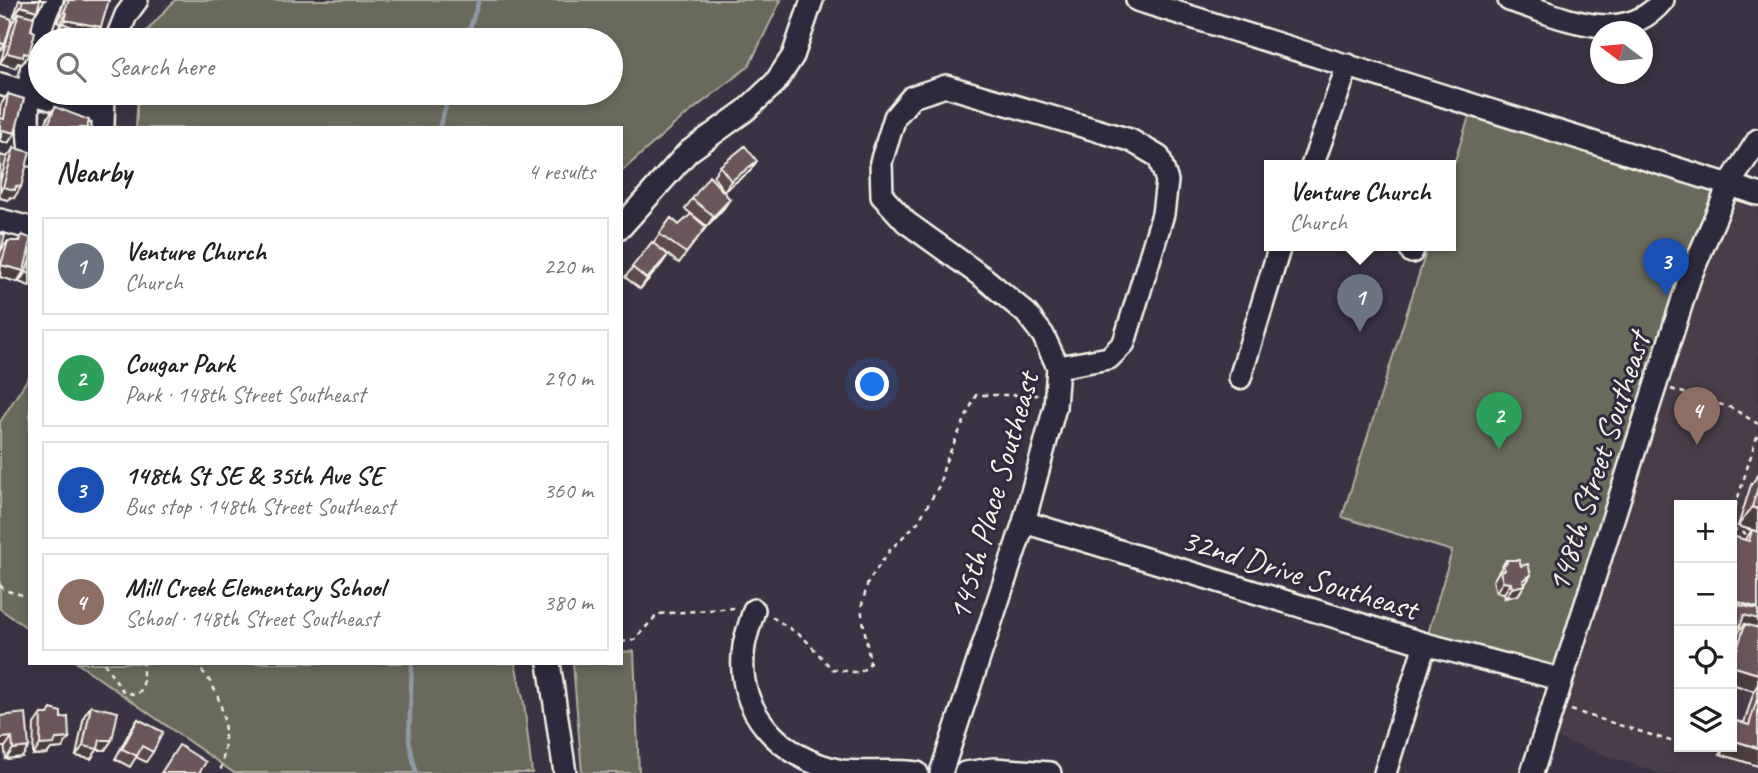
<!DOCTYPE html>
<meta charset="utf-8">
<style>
body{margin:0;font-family:Caveat,sans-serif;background:#f2f2f2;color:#202124}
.controls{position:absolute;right:21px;bottom:21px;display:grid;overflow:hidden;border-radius:0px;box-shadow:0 4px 10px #0003}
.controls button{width:63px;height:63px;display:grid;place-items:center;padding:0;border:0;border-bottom:2px solid #e0e0e0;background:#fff;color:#202124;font:35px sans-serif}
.compass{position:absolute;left:1590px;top:21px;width:63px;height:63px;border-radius:50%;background:#fff;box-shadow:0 4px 10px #0003;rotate:286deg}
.you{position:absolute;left:873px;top:385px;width:24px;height:24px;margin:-18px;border:5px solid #fff;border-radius:50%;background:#1a73e8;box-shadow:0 0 0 10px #1a73e833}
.badge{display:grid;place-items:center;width:46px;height:46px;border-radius:50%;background:#84575d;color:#fff;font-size:23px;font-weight:700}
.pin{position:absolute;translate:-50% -58px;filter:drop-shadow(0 2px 4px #0008)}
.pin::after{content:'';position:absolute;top:37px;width:24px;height:21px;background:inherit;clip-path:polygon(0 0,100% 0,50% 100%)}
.popup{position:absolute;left:1264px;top:160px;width:192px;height:91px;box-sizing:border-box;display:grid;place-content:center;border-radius:0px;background:#fff;filter:drop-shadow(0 2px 5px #0005);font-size:23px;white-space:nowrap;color:#757577}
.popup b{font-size:26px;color:#202124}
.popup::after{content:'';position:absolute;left:50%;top:100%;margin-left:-14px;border:14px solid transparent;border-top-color:#fff}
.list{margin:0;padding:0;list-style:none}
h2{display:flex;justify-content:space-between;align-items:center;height:91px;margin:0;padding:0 28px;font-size:30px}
h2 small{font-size:23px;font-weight:400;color:#757577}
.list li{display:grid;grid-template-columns:46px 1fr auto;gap:21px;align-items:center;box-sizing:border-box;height:98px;margin:0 14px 14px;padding:0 14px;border:2px solid #e0e0e0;border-radius:0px}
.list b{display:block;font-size:26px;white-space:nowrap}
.list p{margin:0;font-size:23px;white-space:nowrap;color:#757577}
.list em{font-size:23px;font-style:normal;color:#757577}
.icon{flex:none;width:38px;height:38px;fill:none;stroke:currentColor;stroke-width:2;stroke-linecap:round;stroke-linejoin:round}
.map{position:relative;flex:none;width:1758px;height:773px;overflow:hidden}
.search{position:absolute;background:#fff;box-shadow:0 4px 10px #0003;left:28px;top:28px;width:595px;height:77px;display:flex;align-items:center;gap:18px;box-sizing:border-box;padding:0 24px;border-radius:38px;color:#757577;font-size:26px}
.panel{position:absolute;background:#fff;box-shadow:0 4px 10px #0003;left:28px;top:126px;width:595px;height:539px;border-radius:0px}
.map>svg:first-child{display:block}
.built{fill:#4a3e4a;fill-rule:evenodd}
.green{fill:#6a6b5c;stroke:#afaea2;stroke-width:2}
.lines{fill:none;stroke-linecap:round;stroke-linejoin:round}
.stream{stroke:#8f99a4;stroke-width:4.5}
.minor-casing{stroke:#f4f1e8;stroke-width:26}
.path{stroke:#f4f1e8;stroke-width:2.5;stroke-dasharray:5 5;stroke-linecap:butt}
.minor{stroke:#2f2a3d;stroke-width:21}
.wall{fill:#5d4a4e;stroke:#f4f1e8;stroke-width:2}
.shaded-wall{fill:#4c3c40;stroke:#f4f1e8;stroke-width:2}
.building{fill:#6c565b;stroke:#f4f1e8;stroke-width:2}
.labels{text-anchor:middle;stroke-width:6;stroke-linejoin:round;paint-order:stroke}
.street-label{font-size:33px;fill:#f4f1e8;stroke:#2f2a3d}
</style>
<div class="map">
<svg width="1758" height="773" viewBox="0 0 1758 773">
<rect width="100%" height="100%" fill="#3b3343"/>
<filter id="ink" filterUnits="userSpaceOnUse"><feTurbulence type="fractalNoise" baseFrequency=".0143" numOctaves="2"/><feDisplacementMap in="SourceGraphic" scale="14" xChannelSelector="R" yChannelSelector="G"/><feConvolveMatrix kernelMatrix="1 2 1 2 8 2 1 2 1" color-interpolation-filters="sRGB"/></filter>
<g filter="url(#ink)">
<path class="built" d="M1730 183 1758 194V773H1659L1544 734ZM1679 505H1732V747H1679Z"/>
<path class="green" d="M175 0H781L749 66 676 123 621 172V128H136L138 93H611V40H142L143 35Z
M1473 104 1730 183 1560 679 1425 644 1452 551 1342 517 1428 246H1451V173Z
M30 375V630L0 609V422Z
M634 651 639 773H582L573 663H621V652Z
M77 663H515L524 703 532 773H234Z"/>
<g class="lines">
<path class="stream" d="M466 40 479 0
M439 128 450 93
M412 663 409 740 416 773"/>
<g class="minor-casing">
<path id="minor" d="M1137 0 1758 194
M1509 0C1558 15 1623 50 1663 0
M116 40 126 15 137 0
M0 84 102 114
M103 126 104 93
M30 155C25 105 29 46 52 0
M1312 166 1348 65
M0 220 30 228
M621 227 688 152 746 110 775 83 793 56 812 0
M1412 252 1414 246
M1240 378 1280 246
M1024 522 1425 644 1560 679
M754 610C751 621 746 634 744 646 734 711 781 759 842 771 866 773 892 770 917 773
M549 663 565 773
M941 773 1024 522 1055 407 1058 367 1109 358 1124 343 1163 214 1167 181 1159 157 1130 140 946 86 912 97 895 117 881 162 882 196 906 222 984 278 1026 313 1043 335 1058 367
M965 773 993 769 1050 773
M1385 773 1425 644
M1532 773 1690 277 1730 183 1758 140"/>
</g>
<path class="path" d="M1671 389 1732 408 1758 424
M1732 517 1758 433
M1732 529 1758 538
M0 585 4 590 30 597
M772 617 803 637 832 669 860 673 870 663 861 608 868 582 890 550 918 522 939 486 945 463 976 395H1039
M621 642 634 640 658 614 735 608
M104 663 123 691 136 695 143 688V663
M195 663C226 694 230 732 220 773
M1571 710 1677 743 1679 735"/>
<use href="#minor" class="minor"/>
</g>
<path class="wall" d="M19 0H45L33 17 29 54 22 64 18 63 15 68 0 63 12 23 16 17 14 16Z
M65 0H109L95 36 96 40H52L55 33 59 28 60 23 57 22Z
M8 94 15 133 8 143 0 141V108L1 104Z
M55 107 87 128H44L48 117Z
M14 148V198L10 197 8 200 0 198V155L7 157Z
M720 166 750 171 724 191 713 176Z
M692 199H730L723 209 707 226 685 209Z
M671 218 679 225 706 227 679 263 668 255 661 265 640 289 625 277 653 243Z
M0 233 1 250 8 241H18L22 235 28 253 30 250V286L19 282 21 276 17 282 0 277Z
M1758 475V766L1720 754 1723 747H1732V727L1736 721 1744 723 1754 691 1732 684V647L1734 639 1739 632 1737 631 1732 639V536L1745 540 1752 530 1738 526 1751 485Z
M1506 560 1521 566 1531 575 1518 595 1505 598 1504 593 1496 592 1493 581Z
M91 706 112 740 105 750H97L91 759 76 756 84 716Z
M41 714 62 748 51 749 47 754 33 755 34 724Z
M0 716 22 757 6 759Z
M138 719 153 752 146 762 136 757 130 767 115 759 131 729Z"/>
<path class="shaded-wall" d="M39 0H45L38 9 34 8Z
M21 6 37 11 30 21 19 13 16 17 14 16Z
M64 12 67 13 60 23 57 22Z
M65 20 101 27 94 37 61 26Z
M0 43 5 44 0 51Z
M7 53H24L29 54 22 64 18 63 15 68 0 63Z
M3 130 15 133 8 143 0 141V134Z
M757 161 750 171 724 191 731 181Z
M16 186 21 187 14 198 10 197 8 200 0 198V191L3 187Z
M730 199 723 209 707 226 714 216Z
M668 255 661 265 640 289 647 279Z
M1 265 24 271 17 282 0 277Z
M26 272 30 274V286L19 282Z
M1752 507 1758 509V532L1738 526Z
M1531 575 1518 595 1505 598 1512 588Z
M1503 582 1511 583 1504 593 1496 592Z
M1732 600 1758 608V638L1745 624 1732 639V625L1739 605 1732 616Z
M1732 666 1758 674V684L1754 691 1732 684Z
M12 737 5 747H0V738Z
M69 738 62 748 51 749 47 754 33 755 40 745 56 739Z
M100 740H112L105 750H97L91 759 76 756 83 746Z
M1732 740 1758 748V766L1720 754 1726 747H1732Z
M29 747 22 757 6 759 13 749Z"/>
<path class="building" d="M23 0H40L37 11 21 6Z
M69 0H109L101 27 65 20 67 13 64 12Z
M19 13 34 17 31 30 35 32 29 54 24 53 23 57 7 53Z
M0 15 12 19 5 44 0 43Z
M62 23 97 36 96 40H56Z
M8 94 24 99 15 133 3 130 1 137H0V118L4 119Z
M55 107 89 120 87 128H47Z
M745 146 757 161 731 181 720 166Z
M14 148 30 152 21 187 16 186 15 190 3 187Z
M0 155 7 157 0 182Z
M709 176 730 199 714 216 692 199Z
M691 214 706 227 686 253 659 234 671 218 679 225Z
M0 233 5 235 0 254Z
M22 235 30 238V245L24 271 1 265 8 241H20Z
M652 242 668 255 647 279 632 267Z
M30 259V274L26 272Z
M1758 487V509L1752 507Z
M1752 530 1758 532V608L1732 600V536L1749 541Z
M1506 560H1519L1521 566 1528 564 1531 575 1523 580 1525 585 1512 588 1511 583 1503 582 1500 571 1505 570 1503 565 1507 563Z
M1739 605 1758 609V619L1744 615 1740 627 1732 625V613L1735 614Z
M1745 624 1758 628V674L1732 666Z
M1758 696V748L1732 740V736L1736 721 1749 725Z
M91 706 118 712 112 740H100L98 749 83 746Z
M51 709 61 712V718L68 717 69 738 56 739 54 744 40 745 41 714H48Z
M26 713 29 747 13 749 12 737 0 738V716Z
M138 719 163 732 153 752 142 746 137 756 122 749Z
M179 745 206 762 199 773H161Z"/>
</g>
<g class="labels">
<g class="street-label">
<text transform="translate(1597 462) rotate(-72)" y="12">148th Street Southeast</text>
<text transform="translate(992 496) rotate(-74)" y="12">145th Place Southeast</text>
<text transform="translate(1300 573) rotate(17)" y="12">32nd Drive Southeast</text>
</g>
</g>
</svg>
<div class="controls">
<button>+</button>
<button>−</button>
<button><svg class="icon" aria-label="locate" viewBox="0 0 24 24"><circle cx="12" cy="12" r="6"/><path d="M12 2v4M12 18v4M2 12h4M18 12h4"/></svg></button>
<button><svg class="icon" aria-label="layers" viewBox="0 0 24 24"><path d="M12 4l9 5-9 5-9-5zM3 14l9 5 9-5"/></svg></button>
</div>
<svg class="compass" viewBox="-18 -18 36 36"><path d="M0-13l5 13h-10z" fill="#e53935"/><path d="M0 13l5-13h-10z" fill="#757577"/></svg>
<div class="you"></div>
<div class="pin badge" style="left:1360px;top:332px;background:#6b7280">1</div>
<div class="popup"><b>Venture Church</b>Church</div>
<div class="pin badge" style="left:1499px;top:450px;background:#2e9e5b">2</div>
<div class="pin badge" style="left:1666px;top:296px;background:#1a4fb4">3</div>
<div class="pin badge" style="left:1697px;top:445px;background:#8d6e63">4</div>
<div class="search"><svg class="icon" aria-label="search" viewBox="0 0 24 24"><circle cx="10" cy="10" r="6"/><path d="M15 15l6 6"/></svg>Search here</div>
<section class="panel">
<h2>Nearby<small>4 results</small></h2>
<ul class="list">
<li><span class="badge" style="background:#6b7280">1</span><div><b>Venture Church</b><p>Church</p></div><em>220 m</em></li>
<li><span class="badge" style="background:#2e9e5b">2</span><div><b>Cougar Park</b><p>Park · 148th Street Southeast</p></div><em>290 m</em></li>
<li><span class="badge" style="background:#1a4fb4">3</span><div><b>148th St SE &amp; 35th Ave SE</b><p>Bus stop · 148th Street Southeast</p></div><em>360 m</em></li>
<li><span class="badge" style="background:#8d6e63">4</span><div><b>Mill Creek Elementary School</b><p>School · 148th Street Southeast</p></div><em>380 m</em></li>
</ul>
</section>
</div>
